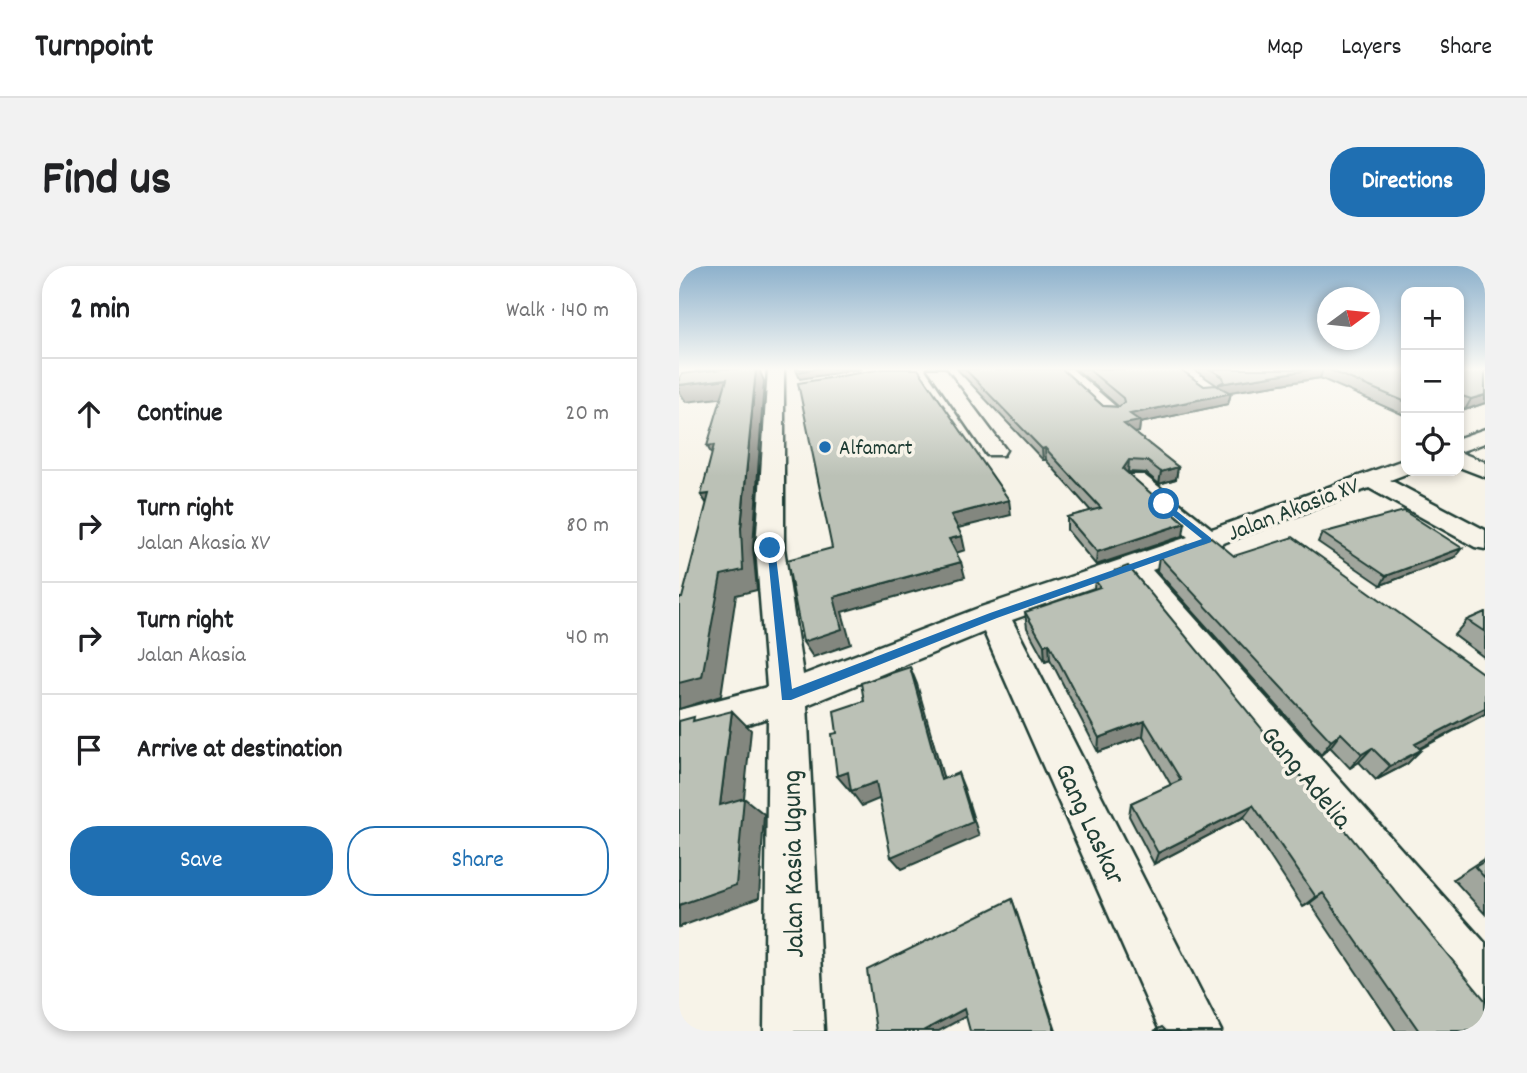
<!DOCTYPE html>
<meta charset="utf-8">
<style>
body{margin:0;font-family:Dekko,sans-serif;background:#f2f2f2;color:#202124}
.controls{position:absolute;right:21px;top:21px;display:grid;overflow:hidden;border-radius:14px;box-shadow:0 4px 10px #0003}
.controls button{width:63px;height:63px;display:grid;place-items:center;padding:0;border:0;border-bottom:2px solid #e0e0e0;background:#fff;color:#202124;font:35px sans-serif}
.compass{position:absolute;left:638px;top:21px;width:63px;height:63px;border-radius:50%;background:#fff;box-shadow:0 4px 10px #0003;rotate:75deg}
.stop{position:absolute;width:21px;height:21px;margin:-16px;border:5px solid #1f6fb2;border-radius:50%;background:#fff}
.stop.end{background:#1f6fb2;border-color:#fff;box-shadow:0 2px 7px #0008}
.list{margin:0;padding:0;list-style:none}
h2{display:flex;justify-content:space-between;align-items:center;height:91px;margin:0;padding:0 28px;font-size:30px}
h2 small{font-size:23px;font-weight:400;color:#757577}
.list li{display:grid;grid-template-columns:46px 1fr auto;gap:21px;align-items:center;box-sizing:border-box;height:112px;padding:0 28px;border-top:2px solid #e0e0e0}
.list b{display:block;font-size:26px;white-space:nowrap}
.list p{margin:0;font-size:23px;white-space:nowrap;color:#757577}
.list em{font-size:23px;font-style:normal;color:#757577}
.actions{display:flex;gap:14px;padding:21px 28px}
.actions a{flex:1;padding:16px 0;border:2px solid #1f6fb2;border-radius:28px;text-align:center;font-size:24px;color:#1f6fb2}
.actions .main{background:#1f6fb2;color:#fff}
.icon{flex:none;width:38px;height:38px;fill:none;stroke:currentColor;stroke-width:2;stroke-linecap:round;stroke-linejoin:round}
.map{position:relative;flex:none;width:806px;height:765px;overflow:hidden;border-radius:28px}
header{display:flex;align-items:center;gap:42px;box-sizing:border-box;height:98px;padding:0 35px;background:#fff;border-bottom:2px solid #e0e0e0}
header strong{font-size:33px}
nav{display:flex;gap:38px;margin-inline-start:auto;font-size:24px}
.intro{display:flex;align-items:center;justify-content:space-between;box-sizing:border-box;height:168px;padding:0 42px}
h1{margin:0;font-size:49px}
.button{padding:18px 32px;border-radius:28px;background:#1f6fb2;color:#fff;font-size:24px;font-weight:700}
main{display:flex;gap:42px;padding:0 42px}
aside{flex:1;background:#fff;border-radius:28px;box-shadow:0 4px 10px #0003}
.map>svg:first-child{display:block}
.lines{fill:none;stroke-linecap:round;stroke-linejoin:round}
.street-casing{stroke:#1f3d34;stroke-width:5}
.street{fill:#f7f3e8;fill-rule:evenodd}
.wall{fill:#a1a69d;stroke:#1f3d34;stroke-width:2}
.shaded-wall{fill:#83877f;stroke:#1f3d34;stroke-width:2}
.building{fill:#bbc1b6;stroke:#1f3d34;stroke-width:2}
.route{fill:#1f6fb2}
.poi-dot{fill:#1f6fb2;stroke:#f7f3e8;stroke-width:2.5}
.labels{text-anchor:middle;stroke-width:7;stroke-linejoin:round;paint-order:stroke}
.far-poi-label{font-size:21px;fill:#1f3d34;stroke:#f7f3e8;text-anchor:start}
.street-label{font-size:24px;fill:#1f3d34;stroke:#f7f3e8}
.near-street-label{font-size:28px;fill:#1f3d34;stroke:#f7f3e8}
</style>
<header>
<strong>Turnpoint</strong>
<nav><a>Map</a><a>Layers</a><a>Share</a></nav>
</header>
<div class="intro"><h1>Find us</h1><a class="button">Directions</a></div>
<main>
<aside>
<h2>2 min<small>Walk · 140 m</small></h2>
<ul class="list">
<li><svg class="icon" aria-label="ahead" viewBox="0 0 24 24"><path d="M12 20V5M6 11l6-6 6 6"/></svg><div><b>Continue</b></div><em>20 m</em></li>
<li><svg class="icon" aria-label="right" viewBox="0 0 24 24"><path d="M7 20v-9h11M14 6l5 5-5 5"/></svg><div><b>Turn right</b><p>Jalan Akasia XV</p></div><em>80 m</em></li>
<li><svg class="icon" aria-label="right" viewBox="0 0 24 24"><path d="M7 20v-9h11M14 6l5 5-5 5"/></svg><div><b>Turn right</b><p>Jalan Akasia</p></div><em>40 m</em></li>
<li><svg class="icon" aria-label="arrive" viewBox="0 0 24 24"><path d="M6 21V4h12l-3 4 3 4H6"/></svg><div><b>Arrive at destination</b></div></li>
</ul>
<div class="actions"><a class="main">Save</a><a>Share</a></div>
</aside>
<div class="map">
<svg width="806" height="765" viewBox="0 0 806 765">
<rect width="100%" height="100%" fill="#f7f3e8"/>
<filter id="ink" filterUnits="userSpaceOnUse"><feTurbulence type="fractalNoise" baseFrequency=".0143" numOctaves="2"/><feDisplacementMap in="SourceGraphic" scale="14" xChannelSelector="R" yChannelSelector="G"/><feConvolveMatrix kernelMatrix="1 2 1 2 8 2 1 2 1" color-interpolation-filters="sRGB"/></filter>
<g filter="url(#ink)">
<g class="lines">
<g class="street-casing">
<path id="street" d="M89 103H105V282L124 409 302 341 509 271 449 219 445 214 449 209H465L533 263 727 193V205H735L711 214 806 264V283L796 281 690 222 473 304 806 677V749L786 740 448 313 333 354 542 765H481L305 366 128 439 145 765H85L89 452 0 478V444L88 421 77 282Z
M249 103H266L327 184 324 189H308Z
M375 103H393L442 145 439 149H425Z
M806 163V177L780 186 806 196V211L780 201V172Z"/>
</g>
<use href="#street" class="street"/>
</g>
<path class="wall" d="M278 103H383L424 140 440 141 397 103H501L525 120H539L514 103H727V150L641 112 550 126 552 127 549 138 461 157 460 166 456 167 499 201 497 213 480 218 467 207 449 206 448 207 504 270 417 299 388 264V251L412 245 367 194H364Z
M780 103H806V137L786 144 780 141Z
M643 267 776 291 702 319 639 276Z
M480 290H555L806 409V448L741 483 728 498 697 514 680 496 671 502 651 481 642 489 478 305Z
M436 305 806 765H717L631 637 624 641 565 551 475 598 450 550 452 537 492 519 464 470 419 486 371 393 366 395 348 362 346 346 415 322 416 314 435 308Z
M806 346V392L775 369 788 354Z
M806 592V648L774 613Z"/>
<path class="shaded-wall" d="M16 103H56L19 108Z
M77 103H80L85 115 74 282 78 324 57 329 42 430 0 443V417L42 309 62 262Z
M135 103H183L121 113 118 106Z
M636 103H644L641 112 538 128 540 118Z
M48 113 57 130 7 136 0 125V119Z
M552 127 549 138 461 157 460 166 444 170 445 158 451 148Z
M806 129V137L786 144 792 133Z
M35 179 39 199 28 180Z
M366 182 367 194H364L363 183Z
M450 194 449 206 443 216 444 203Z
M499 201 497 213 480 218 482 206Z
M30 228 35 249 22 229Z
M330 234 332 249 275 263 272 249Z
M506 257 504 270 417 299 418 286Z
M283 270 286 284 274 288 270 273Z
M783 282 776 291 702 319 707 310Z
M282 296 286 311 163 346 172 378 134 391 124 376 155 331Z
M370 377 371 393 366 395 365 379Z
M231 401 238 418 269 528 262 514Z
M806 442V448L722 492 736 478Z
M53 445 72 464 65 532 85 548 80 632 0 661V639L41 539Z
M466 455 464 470 419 486 420 472Z
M662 467 651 481 642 489 652 475Z
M693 482 680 496 671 502 683 488Z
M742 484 728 498 697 514 711 500Z
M169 506 181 521 171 525 158 510Z
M279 507 285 522 300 570 223 603 212 591Z
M197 516 207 530 183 540 172 525Z
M574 539 565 551 475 598 479 587Z
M644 627 631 637 624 641 637 631Z
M333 633 337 644 377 765H376Z
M285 743 293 747 260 765H244Z"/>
<path class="building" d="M43 103H77L62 262 64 304 42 309 23 411 0 417V332H3L30 228 22 229 35 179 28 180 48 113 0 119V113L3 108Z
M117 103H135L118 106Z
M204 103H239L330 234 272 249 283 270 270 273 282 296 155 331 163 363 124 376 108 294 153 282 119 117Z
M286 103H383L424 140 440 141 445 136 444 132 409 103H501L525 120 537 119 552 127 451 148 461 155 445 158 499 201 482 206 468 195 450 194 444 203 506 257 418 286 388 251 422 242 366 182 363 183Z
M531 103H636L540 118 545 115 544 111Z
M648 103H727V136Z
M780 103H806V129L792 133 780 129Z
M725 245 783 282 707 310 643 267Z
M532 271 555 290 614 271 806 409V442L736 478 742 484 711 500 693 482 683 488 662 467 652 475 480 290Z
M449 300 806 734V765H740L644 627 637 631 574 539 479 587 452 537 502 514 466 455 420 472 370 377 365 379 346 346 421 321 416 314 438 307 436 305Z
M806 346V366L788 354Z
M231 401 262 514 279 507 294 556 212 591 197 516 172 525 169 506 158 510 153 468 158 467 155 445 185 435 182 417Z
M53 445 41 539 65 532 57 619 0 639V455L15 451 14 455Z
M806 595V612L796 601Z
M333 633 376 765H291L285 743 244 765H197L188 704Z
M483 761 487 765H499H475Z"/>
</g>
<linearGradient id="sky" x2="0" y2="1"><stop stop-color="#8db1cc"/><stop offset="0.49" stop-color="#fbfaf5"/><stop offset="1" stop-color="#fbfaf5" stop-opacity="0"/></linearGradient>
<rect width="806" height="210" fill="url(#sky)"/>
<path class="route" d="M485 235 532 272V276L318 352 112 434H103L88 280 96 282 113 423 311 347 523 273 482 240Z"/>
<circle class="poi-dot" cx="146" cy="181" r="7"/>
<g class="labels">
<g class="far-poi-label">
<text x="160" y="188">Alfamart</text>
</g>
<g class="street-label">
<text transform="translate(614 242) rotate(-21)" y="8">Jalan Akasia XV</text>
</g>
<g class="near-street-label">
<text transform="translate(629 510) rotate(50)" y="10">Gang Adelia</text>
<text transform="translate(413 557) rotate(65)" y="10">Gang Laskar</text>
<text transform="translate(112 598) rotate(-91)" y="10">Jalan Kasia Ugung</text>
</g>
</g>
</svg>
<div class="controls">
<button>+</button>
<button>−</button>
<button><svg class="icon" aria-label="locate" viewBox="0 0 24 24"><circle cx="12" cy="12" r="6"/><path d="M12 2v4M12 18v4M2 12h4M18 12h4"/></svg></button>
</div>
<svg class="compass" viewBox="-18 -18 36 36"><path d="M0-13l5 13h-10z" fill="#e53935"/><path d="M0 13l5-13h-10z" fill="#757577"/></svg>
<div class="stop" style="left:485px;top:238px"></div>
<div class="stop end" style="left:91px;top:282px"></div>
</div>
</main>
